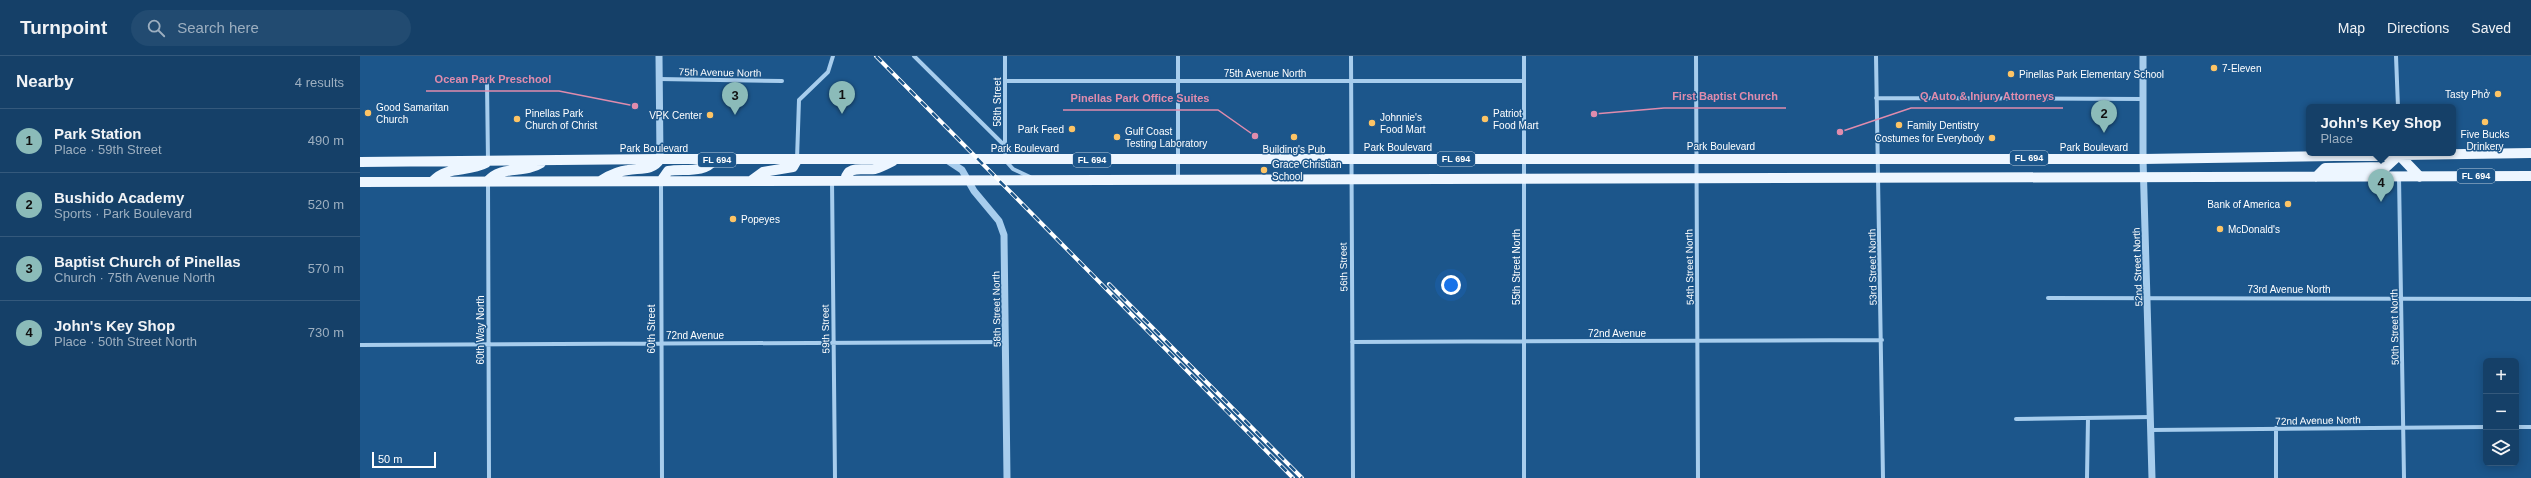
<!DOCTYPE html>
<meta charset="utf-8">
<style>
body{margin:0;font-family:Helvetica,sans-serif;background:#224b71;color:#f1f3f6}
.controls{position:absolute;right:12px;bottom:12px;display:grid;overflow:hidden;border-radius:6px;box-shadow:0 2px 10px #0003}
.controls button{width:36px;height:36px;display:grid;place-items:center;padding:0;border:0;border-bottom:1px solid #34597c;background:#154068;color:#f1f3f6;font:20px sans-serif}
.scale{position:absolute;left:12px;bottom:10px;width:64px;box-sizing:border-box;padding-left:4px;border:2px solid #fff;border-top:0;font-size:11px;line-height:14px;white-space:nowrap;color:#fff;-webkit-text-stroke:3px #1c568b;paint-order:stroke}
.you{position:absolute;left:1091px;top:229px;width:14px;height:14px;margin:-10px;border:3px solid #fff;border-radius:50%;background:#1a73e8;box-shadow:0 0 0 6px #1a73e833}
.badge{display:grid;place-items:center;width:26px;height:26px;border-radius:50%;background:#8bbbb9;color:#111;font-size:13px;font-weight:700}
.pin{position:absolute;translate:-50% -33px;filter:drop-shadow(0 1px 2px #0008)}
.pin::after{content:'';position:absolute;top:21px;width:14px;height:12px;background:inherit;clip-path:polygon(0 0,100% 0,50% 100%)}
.popup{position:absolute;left:1946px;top:48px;width:150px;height:52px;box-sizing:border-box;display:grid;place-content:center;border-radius:6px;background:#154068;filter:drop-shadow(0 1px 3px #0005);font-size:13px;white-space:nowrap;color:#9dafc0}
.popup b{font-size:15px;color:#f1f3f6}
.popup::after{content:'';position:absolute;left:50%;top:100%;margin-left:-8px;border:8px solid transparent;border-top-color:#154068}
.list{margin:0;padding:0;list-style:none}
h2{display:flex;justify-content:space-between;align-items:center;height:52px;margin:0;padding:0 16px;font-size:17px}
h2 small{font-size:13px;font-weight:400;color:#9dafc0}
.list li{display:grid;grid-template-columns:26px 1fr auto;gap:12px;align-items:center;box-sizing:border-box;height:64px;padding:0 16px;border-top:1px solid #34597c}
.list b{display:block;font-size:15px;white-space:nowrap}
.list p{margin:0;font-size:13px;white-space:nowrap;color:#9dafc0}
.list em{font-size:13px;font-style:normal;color:#9dafc0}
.icon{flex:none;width:22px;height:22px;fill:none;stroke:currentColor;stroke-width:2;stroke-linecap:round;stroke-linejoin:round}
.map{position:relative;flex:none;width:2171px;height:422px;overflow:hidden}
header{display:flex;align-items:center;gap:24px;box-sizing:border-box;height:56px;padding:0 20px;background:#154068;border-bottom:1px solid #34597c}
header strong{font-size:19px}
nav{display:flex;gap:22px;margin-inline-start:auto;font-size:14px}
.search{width:280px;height:36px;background:#224b71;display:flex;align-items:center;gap:10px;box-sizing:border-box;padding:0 14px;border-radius:22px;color:#9dafc0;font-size:15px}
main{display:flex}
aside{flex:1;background:#154068}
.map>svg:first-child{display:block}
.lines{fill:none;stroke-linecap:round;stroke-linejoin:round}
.minor{stroke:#a7cded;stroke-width:4}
.tertiary{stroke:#a7cded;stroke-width:7}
.primary{stroke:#edf6ff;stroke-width:10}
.rail-casing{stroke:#fff;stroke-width:4}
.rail{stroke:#1c568b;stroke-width:2.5;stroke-dasharray:8;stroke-linecap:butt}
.poi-dot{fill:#fdc465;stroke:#1c568b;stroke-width:1.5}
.labels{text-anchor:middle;stroke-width:3;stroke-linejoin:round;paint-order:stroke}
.shield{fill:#1c568b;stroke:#bbccdc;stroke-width:1}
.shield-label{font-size:9px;font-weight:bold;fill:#fff}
.poi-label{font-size:10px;fill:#fff;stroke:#1c568b;text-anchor:start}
.street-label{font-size:10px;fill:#fff;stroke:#1c568b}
.leader{fill:none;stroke:#e08cad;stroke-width:1.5}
.callout-dot{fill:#e08cad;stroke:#1c568b;stroke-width:1.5}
.callout-label{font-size:11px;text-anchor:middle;font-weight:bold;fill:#e08cad;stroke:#1c568b;stroke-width:3;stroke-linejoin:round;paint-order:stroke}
</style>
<header>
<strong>Turnpoint</strong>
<div class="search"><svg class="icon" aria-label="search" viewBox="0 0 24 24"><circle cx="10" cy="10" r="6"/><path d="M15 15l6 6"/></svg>Search here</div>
<nav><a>Map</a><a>Directions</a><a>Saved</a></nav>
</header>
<main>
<aside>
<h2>Nearby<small>4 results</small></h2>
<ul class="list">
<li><span class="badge">1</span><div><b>Park Station</b><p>Place · 59th Street</p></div><em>490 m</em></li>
<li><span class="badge">2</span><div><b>Bushido Academy</b><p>Sports · Park Boulevard</p></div><em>520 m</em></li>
<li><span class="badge">3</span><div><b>Baptist Church of Pinellas</b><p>Church · 75th Avenue North</p></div><em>570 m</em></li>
<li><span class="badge">4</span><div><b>John's Key Shop</b><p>Place · 50th Street North</p></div><em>730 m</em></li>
</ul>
</aside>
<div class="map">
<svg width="2171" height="422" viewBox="0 0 2171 422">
<rect width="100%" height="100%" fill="#1c568b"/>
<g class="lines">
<path class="minor" d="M554 0 645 90
M645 0V104L653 113 670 121
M818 0V123
M991 0 993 422
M1164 0V422
M1336 0 1338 422
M1516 0 1523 422
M2036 0 2038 51
M299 23 422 25
M645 25H1164
M127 27 128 105
M1516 42 1784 43
M437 103 439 44 468 16 473 0
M2039 121 2044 422
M472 124 475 422
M128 126 129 422
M301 126 302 422
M1688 242 2171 243
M992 286 1522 284
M0 289 646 286
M1656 363 1791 361
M2156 371H2171
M1916 372V422
M1791 374 2126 371
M1727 422 1728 362"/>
<path class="tertiary" d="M299 0 300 103
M1783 0V103L1792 422
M587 104 602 114 614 135 639 165 644 179 647 422"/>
<path class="primary" d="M2039 99 2060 121
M0 106 300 103H1783L2171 97
M1956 121 1965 112 2026 111 2039 99
M242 124C250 119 259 115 268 114 280 112 293 115 300 103
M392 124 403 116 433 111 437 104
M485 124C488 108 504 115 515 113 522 111 527 108 533 105
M73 125C88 109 108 117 126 107
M128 125C141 109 164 118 181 107
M301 125 308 115C323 112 344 118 354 104
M0 126 2171 120"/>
<g class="rail-casing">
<path id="rail" d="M516 0 933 422
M749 228 942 422"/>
</g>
<use href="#rail" class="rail"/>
</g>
<g class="poi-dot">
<circle cx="1854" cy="12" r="4"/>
<circle cx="1651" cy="18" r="4"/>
<circle cx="2138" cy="38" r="4"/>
<circle cx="8" cy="57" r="4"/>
<circle cx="350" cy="59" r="4"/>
<circle cx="157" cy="63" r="4"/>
<circle cx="1125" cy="63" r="4"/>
<circle cx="2125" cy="66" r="4"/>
<circle cx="1012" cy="67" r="4"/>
<circle cx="1539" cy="69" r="4"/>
<circle cx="712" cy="73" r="4"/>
<circle cx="757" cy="81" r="4"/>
<circle cx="934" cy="81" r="4"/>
<circle cx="1632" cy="82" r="4"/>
<circle cx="904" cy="114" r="4"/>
<circle cx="1928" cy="148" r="4"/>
<circle cx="373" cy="163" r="4"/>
<circle cx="1860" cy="173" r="4"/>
</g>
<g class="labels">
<g class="shield">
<rect x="1650" y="95" width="38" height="14" rx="3"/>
<rect x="1077" y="96" width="38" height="14" rx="3"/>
<rect x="338" y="97" width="38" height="14" rx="3"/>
<rect x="713" y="97" width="38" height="14" rx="3"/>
<rect x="2097" y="113" width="38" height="14" rx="3"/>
</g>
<g class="shield-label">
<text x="1669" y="105">FL 694</text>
<text x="1096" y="106">FL 694</text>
<text x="357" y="107">FL 694</text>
<text x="732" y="107">FL 694</text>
<text x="2116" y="123">FL 694</text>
</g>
<g class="poi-label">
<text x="1862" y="16">7-Eleven</text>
<text x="1659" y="22">Pinellas Park Elementary School</text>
<text x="2130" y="42" text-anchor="end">Tasty Phở</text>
<text x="16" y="55">Good Samaritan<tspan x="16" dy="12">Church</tspan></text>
<text x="165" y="61">Pinellas Park<tspan x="165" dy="12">Church of Christ</tspan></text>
<text x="1133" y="61">Patriot<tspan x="1133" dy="12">Food Mart</tspan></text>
<text x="342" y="63" text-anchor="end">VPK Center</text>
<text x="1020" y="65">Johnnie's<tspan x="1020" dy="12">Food Mart</tspan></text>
<text x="1547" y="73">Family Dentistry</text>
<text x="704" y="77" text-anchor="end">Park Feed</text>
<text x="765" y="79">Gulf Coast<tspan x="765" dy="12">Testing Laboratory</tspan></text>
<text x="2125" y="82" text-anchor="middle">Five Bucks<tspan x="2125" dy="12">Drinkery</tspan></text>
<text x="1624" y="86" text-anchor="end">Costumes for Everybody</text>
<text x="934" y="97" text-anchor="middle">Building's Pub</text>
<text x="912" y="112">Grace Christian<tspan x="912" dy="12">School</tspan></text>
<text x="1920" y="152" text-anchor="end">Bank of America</text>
<text x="381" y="167">Popeyes</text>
<text x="1868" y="177">McDonald's</text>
</g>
<g class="street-label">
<text transform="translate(360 16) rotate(1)" y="4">75th Avenue North</text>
<text x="905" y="21">75th Avenue North</text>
<text transform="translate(637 46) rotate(-90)" y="4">58th Street</text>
<text x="1361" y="94">Park Boulevard</text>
<text x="1038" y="95">Park Boulevard</text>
<text x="1734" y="95">Park Boulevard</text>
<text x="294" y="96">Park Boulevard</text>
<text x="665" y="96">Park Boulevard</text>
<text transform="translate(983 211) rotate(-91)" y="4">56th Street</text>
<text transform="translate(1156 211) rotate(-90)" y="4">55th Street North</text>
<text transform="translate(1329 211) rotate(-91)" y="4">54th Street North</text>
<text transform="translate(1512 211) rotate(-91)" y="4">53rd Street North</text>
<text transform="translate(1777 211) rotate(-92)" y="4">52nd Street North</text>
<text x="1929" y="237">73rd Avenue North</text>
<text transform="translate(636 253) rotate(-91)" y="4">58th Street North</text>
<text transform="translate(2034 271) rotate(-91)" y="4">50th Street North</text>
<text transform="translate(291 273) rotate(-90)" y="4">60th Street</text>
<text transform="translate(465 273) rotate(-91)" y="4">59th Street</text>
<text transform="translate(120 274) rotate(-90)" y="4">60th Way North</text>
<text x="1257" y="281">72nd Avenue</text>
<text x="335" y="283">72nd Avenue</text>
<text transform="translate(1958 364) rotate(-1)" y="4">72nd Avenue North</text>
</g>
</g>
<path class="leader" d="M275 50L199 35H66M1480 76L1551 52H1703M1234 58L1304 52H1426M895 80L858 54H703"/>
<g class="callout-dot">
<circle cx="275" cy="50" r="4"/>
<circle cx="1480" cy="76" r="4"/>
<circle cx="1234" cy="58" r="4"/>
<circle cx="895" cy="80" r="4"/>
</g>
<g class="callout-label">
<text x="133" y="27">Ocean Park Preschool</text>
<text x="1627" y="44">Q Auto &amp; Injury Attorneys</text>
<text x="1365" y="44">First Baptist Church</text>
<text x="780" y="46">Pinellas Park Office Suites</text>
</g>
</svg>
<div class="controls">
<button>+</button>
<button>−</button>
<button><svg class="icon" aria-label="layers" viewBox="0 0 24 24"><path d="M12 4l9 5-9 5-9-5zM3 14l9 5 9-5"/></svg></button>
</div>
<div class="scale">50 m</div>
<div class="you"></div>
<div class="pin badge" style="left:482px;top:58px">1</div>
<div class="pin badge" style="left:1744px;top:77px">2</div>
<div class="pin badge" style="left:375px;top:59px">3</div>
<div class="pin badge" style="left:2021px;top:146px">4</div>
<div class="popup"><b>John's Key Shop</b>Place</div>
</div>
</main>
